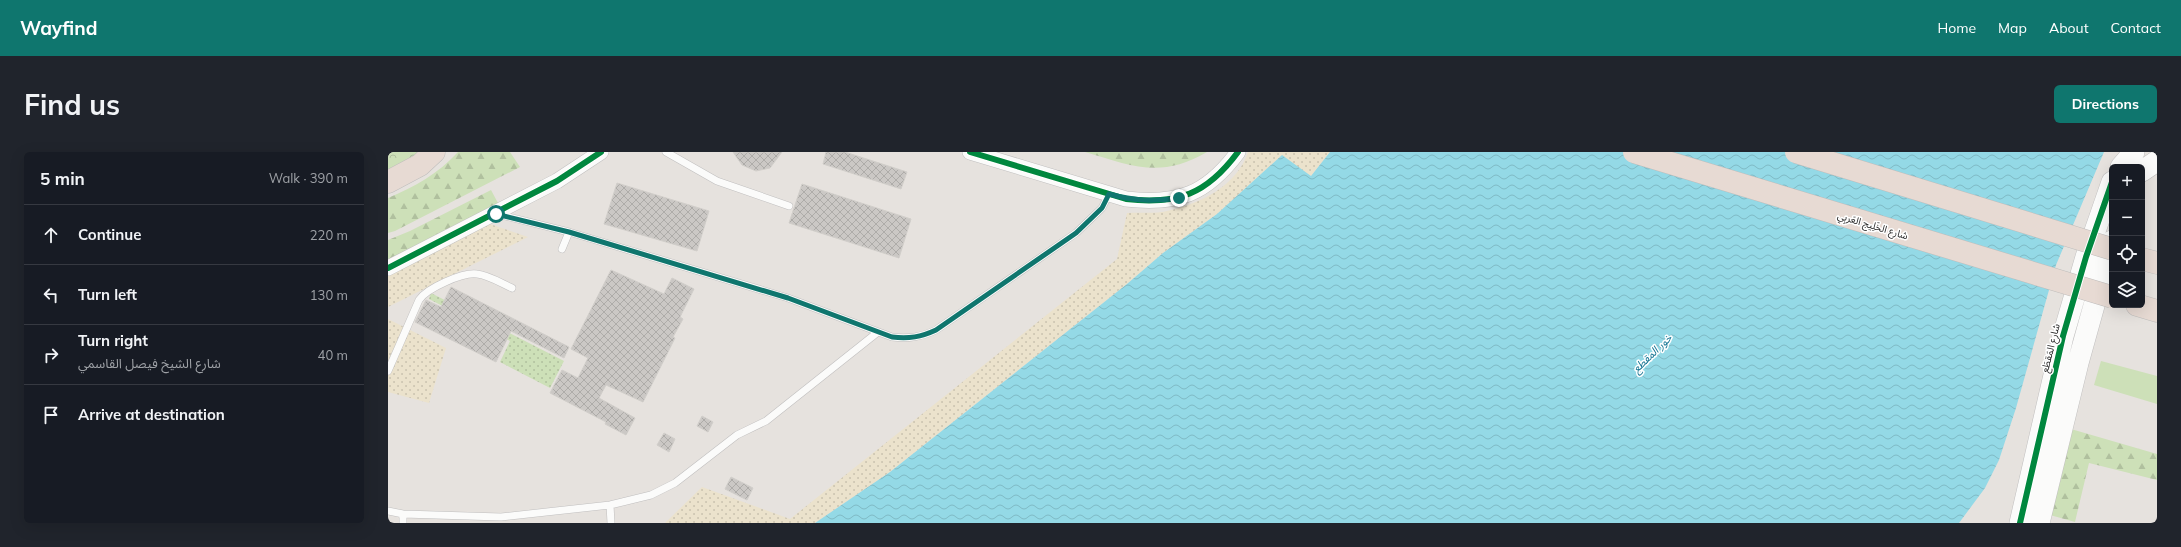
<!DOCTYPE html>
<meta charset="utf-8">
<style>
body{margin:0;font-family:Mulish,"Noto Sans Arabic",sans-serif;background:#20242c;color:#f1f3f6}
.controls{position:absolute;right:12px;top:12px;display:grid;overflow:hidden;border-radius:6px;box-shadow:0 4px 16px #0002}
.controls button{width:36px;height:36px;display:grid;place-items:center;padding:0;border:0;border-bottom:1px solid #363941;background:#171b24;color:#f1f3f6;font:20px sans-serif}
.stop{position:absolute;width:12px;height:12px;margin:-9px;border:3px solid #0f766e;border-radius:50%;background:#fff}
.stop.end{background:#0f766e;border-color:#fff;box-shadow:0 1px 4px #0008}
.list{margin:0;padding:0;list-style:none}
h2{display:flex;justify-content:space-between;align-items:center;height:52px;margin:0;padding:0 16px;font-size:17px}
h2 small{font-size:13px;font-weight:400;color:#9ea1a6}
.list li{display:grid;grid-template-columns:26px 1fr auto;gap:12px;align-items:center;box-sizing:border-box;height:60px;padding:0 16px;border-top:1px solid #363941}
.list b{display:block;font-size:15px;white-space:nowrap}
.list p{margin:0;font-size:13px;white-space:nowrap;color:#9ea1a6}
.list em{font-size:13px;font-style:normal;color:#9ea1a6}
.icon{flex:none;width:22px;height:22px;fill:none;stroke:currentColor;stroke-width:2;stroke-linecap:round;stroke-linejoin:round}
.map{position:relative;flex:none;width:1769px;height:371px;overflow:hidden;border-radius:6px}
header{display:flex;align-items:center;gap:24px;box-sizing:border-box;height:56px;padding:0 20px;background:#0f766e;color:#fff}
header strong{font-size:19px}
nav{display:flex;gap:22px;margin-inline-start:auto;font-size:14px}
.intro{display:flex;align-items:center;justify-content:space-between;box-sizing:border-box;height:96px;padding:0 24px}
h1{margin:0;font-size:28px}
.button{padding:10px 18px;border-radius:6px;background:#0f766e;color:#fff;font-size:14px;font-weight:700}
main{display:flex;gap:24px;padding:0 24px}
aside{flex:1;background:#171b24;border-radius:6px;box-shadow:0 4px 16px #0002}
.map>svg:first-child{display:block}
.grass{fill:url(#grass-dots)}
.forest{fill:url(#forest-firs)}
.sand{fill:url(#sand-dots)}
.park{fill:url(#park-crowns)}
.garden{fill:#cde0b8}
.water{fill:url(#water-waves)}
.building{fill:url(#building-cross-hatch);stroke:#d1ceca}
.lines{fill:none;stroke-linecap:round;stroke-linejoin:round}
.lane-casing{stroke:#c0bfbf;stroke-width:8}
.street-casing{stroke:#c0bfbf;stroke-width:16}
.secondary-casing{stroke:#c0bfbf;stroke-width:22}
.highway-casing{stroke:#bfbdbc;stroke-width:23}
.lane{stroke:#fbfbfa;stroke-width:7}
.street{stroke:#fbfbfa;stroke-width:15}
.secondary{stroke:#fbfbfa;stroke-width:21}
.highway{stroke:#e7dad3;stroke-width:22}
.highway-bridge-casing{stroke:#bfbdbc;stroke-width:23;stroke-linecap:butt}
.highway-bridge{stroke:#e7dad3;stroke-width:22}
.cycleway-casing{stroke:#fff;stroke-width:8}
.cycleway{stroke:#00873e;stroke-width:6}
.route{stroke:#0f766e;stroke-width:5}
.labels{text-anchor:middle;stroke-width:3;stroke-linejoin:round;paint-order:stroke}
.street-label{font-size:10px;fill:#282828;stroke:#fff}
.water-label{font-size:11px;font-style:italic;fill:#127392;stroke:#fff}
</style>
<header>
<strong>Wayfind</strong>
<nav><a>Home</a><a>Map</a><a>About</a><a>Contact</a></nav>
</header>
<div class="intro"><h1>Find us</h1><a class="button">Directions</a></div>
<main>
<aside>
<h2>5 min<small>Walk · 390 m</small></h2>
<ul class="list">
<li><svg class="icon" aria-label="ahead" viewBox="0 0 24 24"><path d="M12 20V5M6 11l6-6 6 6"/></svg><div><b>Continue</b></div><em>220 m</em></li>
<li><svg class="icon" aria-label="left" viewBox="0 0 24 24"><path d="M17 20v-9H6M10 6l-5 5 5 5"/></svg><div><b>Turn left</b></div><em>130 m</em></li>
<li><svg class="icon" aria-label="right" viewBox="0 0 24 24"><path d="M7 20v-9h11M14 6l5 5-5 5"/></svg><div><b>Turn right</b><p>شارع الشيخ فيصل القاسمي</p></div><em>40 m</em></li>
<li><svg class="icon" aria-label="arrive" viewBox="0 0 24 24"><path d="M6 21V4h12l-3 4 3 4H6"/></svg><div><b>Arrive at destination</b></div></li>
</ul>
</aside>
<div class="map">
<svg width="1769" height="371" viewBox="0 0 1769 371">
<defs>
<pattern id="grass-dots" width="8" height="8" patternUnits="userSpaceOnUse"><rect width="8" height="8" fill="#cde0b8"/><path d="M2 2h.1M6 6h.1" fill="none" stroke="#b0c09e" stroke-width="1.8" stroke-linecap="round"/></pattern>
<pattern id="forest-firs" width="22" height="20" patternUnits="userSpaceOnUse"><rect width="22" height="20" fill="#cde0b8"/><path d="M5 1l3.5 6h-7zM16 11l3.5 6h-7z" fill="#b0c09e"/></pattern>
<pattern id="sand-dots" width="8" height="8" patternUnits="userSpaceOnUse"><rect width="8" height="8" fill="#ebe2cc"/><path d="M2 2h.1M6 6h.1" fill="none" stroke="#cac2af" stroke-width="1.8" stroke-linecap="round"/></pattern>
<pattern id="park-crowns" width="20" height="18" patternUnits="userSpaceOnUse"><rect width="20" height="18" fill="#cde0b8"/><path d="M2 6a3 3 0 1 1 6 0M12 15a3 3 0 1 1 6 0" fill="none" stroke="#b0c09e"/></pattern>
<pattern id="water-waves" width="16" height="10" patternUnits="userSpaceOnUse"><rect width="16" height="10" fill="#94d9e6"/><path d="M0 5q4-4 8 0t8 0" fill="none" stroke="#80bac5"/></pattern>
<pattern id="building-cross-hatch" width="8" height="8" patternUnits="userSpaceOnUse"><rect width="8" height="8" fill="#cbc8c5"/><path d="M0 0l8 8M0 8l8-8" fill="none" stroke="#aeaca9"/></pattern>
</defs>
<rect width="100%" height="100%" fill="#e6e2de"/>
<path class="grass" d="M43 141 176 209 162 236 112 210 122 189 41 147Z"/>
<path class="forest" d="M70 0H122L132 15 7 79 0 81V46C26 35 50 22 70 0Z
M697 0H819C773 27 744 14 697 0Z
M103 38 110 51 0 108V88L22 79Z
M1683 277 1769 302V328L1701 311 1687 370 1662 363Z"/>
<path class="sand" d="M860 0H942L923 24 893 4 829 62 775 101 739 132 502 320 427 371H277L314 335 402 367 729 107 739 61C752 60 767 62 779 59 812 52 849 34 860 0Z
M102 72 140 85 0 155V123Z
M0 167 58 196 41 251 0 240Z"/>
<path class="park" d="M0 0H37L0 21Z"/>
<path class="garden" d="M1713 209 1769 224V252L1706 233Z"/>
<path class="water" d="M942 0H1716L1668 113 1628 256 1611 308 1597 336 1571 371H427L502 320 739 132 775 101 829 62 894 3 923 24Z"/>
<path class="building" d="M345 0H394L382 16 368 19 354 13Z
M438 0H457L519 20 513 37 435 12Z
M229 31 321 59 309 99 216 72Z
M414 32 523 67 511 106 401 71Z
M223 118 276 142 284 126 306 137 292 165 295 167 285 185 287 186 255 250 218 233 211 246 247 266 238 283 217 272 218 270 162 241 174 218 190 226 200 206 183 197Z
M63 135 181 195 176 206 123 179 108 210 27 170 38 148 53 155Z
M314 264 325 270 320 280 309 274Z
M276 281 287 287 281 300 269 293Z
M343 325 365 336 359 348 337 337Z"/>
<g class="lines">
<g class="lane-casing">
<path id="lane" d="M278 0 329 29 401 54
M109 62 181 80 400 146 504 185C521 187 533 185 548 178L688 81 714 56 721 42
M174 97 181 80
M0 219 31 148C39 136 75 120 89 122 100 123 113 131 124 136
M222 353 223 371
M0 359 15 362 113 365 222 353 263 343 287 331 349 283 378 269 490 180
M15 371V362"/>
</g>
<g class="street-casing">
<path id="street" d="M582 0 738 47C790 53 819 42 850 0
M0 116 169 29 213 0"/>
</g>
<g class="secondary-casing">
<path id="secondary" d="M1733 15 1746 0
M1754 19 1769 9
M1632 371 1675 184 1698 105 1724 30
M1651 371 1690 211 1724 89"/>
</g>
<g class="highway-casing">
<path id="highway" d="M0 30 32 13 46 0
M1754 107 1769 111
M1749 153 1769 159"/>
</g>
<use href="#lane" class="lane"/>
<use href="#street" class="street"/>
<use href="#secondary" class="secondary"/>
<use href="#highway" class="highway"/>
<g class="highway-bridge-casing">
<path id="highway-bridge" d="M1246 0 1724 145
M1408 0 1724 97"/>
</g>
<use href="#highway-bridge" class="highway-bridge"/>
<g class="cycleway-casing">
<path id="cycleway" d="M582 0 738 47C790 53 819 42 850 0
M0 116 169 29 213 0
M1632 371 1675 184 1698 105 1724 30"/>
</g>
<use href="#cycleway" class="cycleway"/>
</g>
<g class="lines">
<path class="route" d="M108 62 181 80 400 146 504 185C521 187 533 185 548 178L688 81 714 56 721 42C747 49 765 50 791 46"/>
</g>
<g class="labels">
<g class="street-label">
<text transform="translate(1485 73) rotate(17)" y="4">شارع الخَلِيج العَربِي</text>
<text transform="translate(1662 196) rotate(-76)" y="4">شارع المَقطَع</text>
</g>
<g class="water-label">
<text transform="translate(1264 201) rotate(-44)" y="4">خور المقطع</text>
</g>
</g>
</svg>
<div class="controls">
<button>+</button>
<button>−</button>
<button><svg class="icon" aria-label="locate" viewBox="0 0 24 24"><circle cx="12" cy="12" r="6"/><path d="M12 2v4M12 18v4M2 12h4M18 12h4"/></svg></button>
<button><svg class="icon" aria-label="layers" viewBox="0 0 24 24"><path d="M12 4l9 5-9 5-9-5zM3 14l9 5 9-5"/></svg></button>
</div>
<div class="stop" style="left:108px;top:62px"></div>
<div class="stop end" style="left:791px;top:46px"></div>
</div>
</main>
